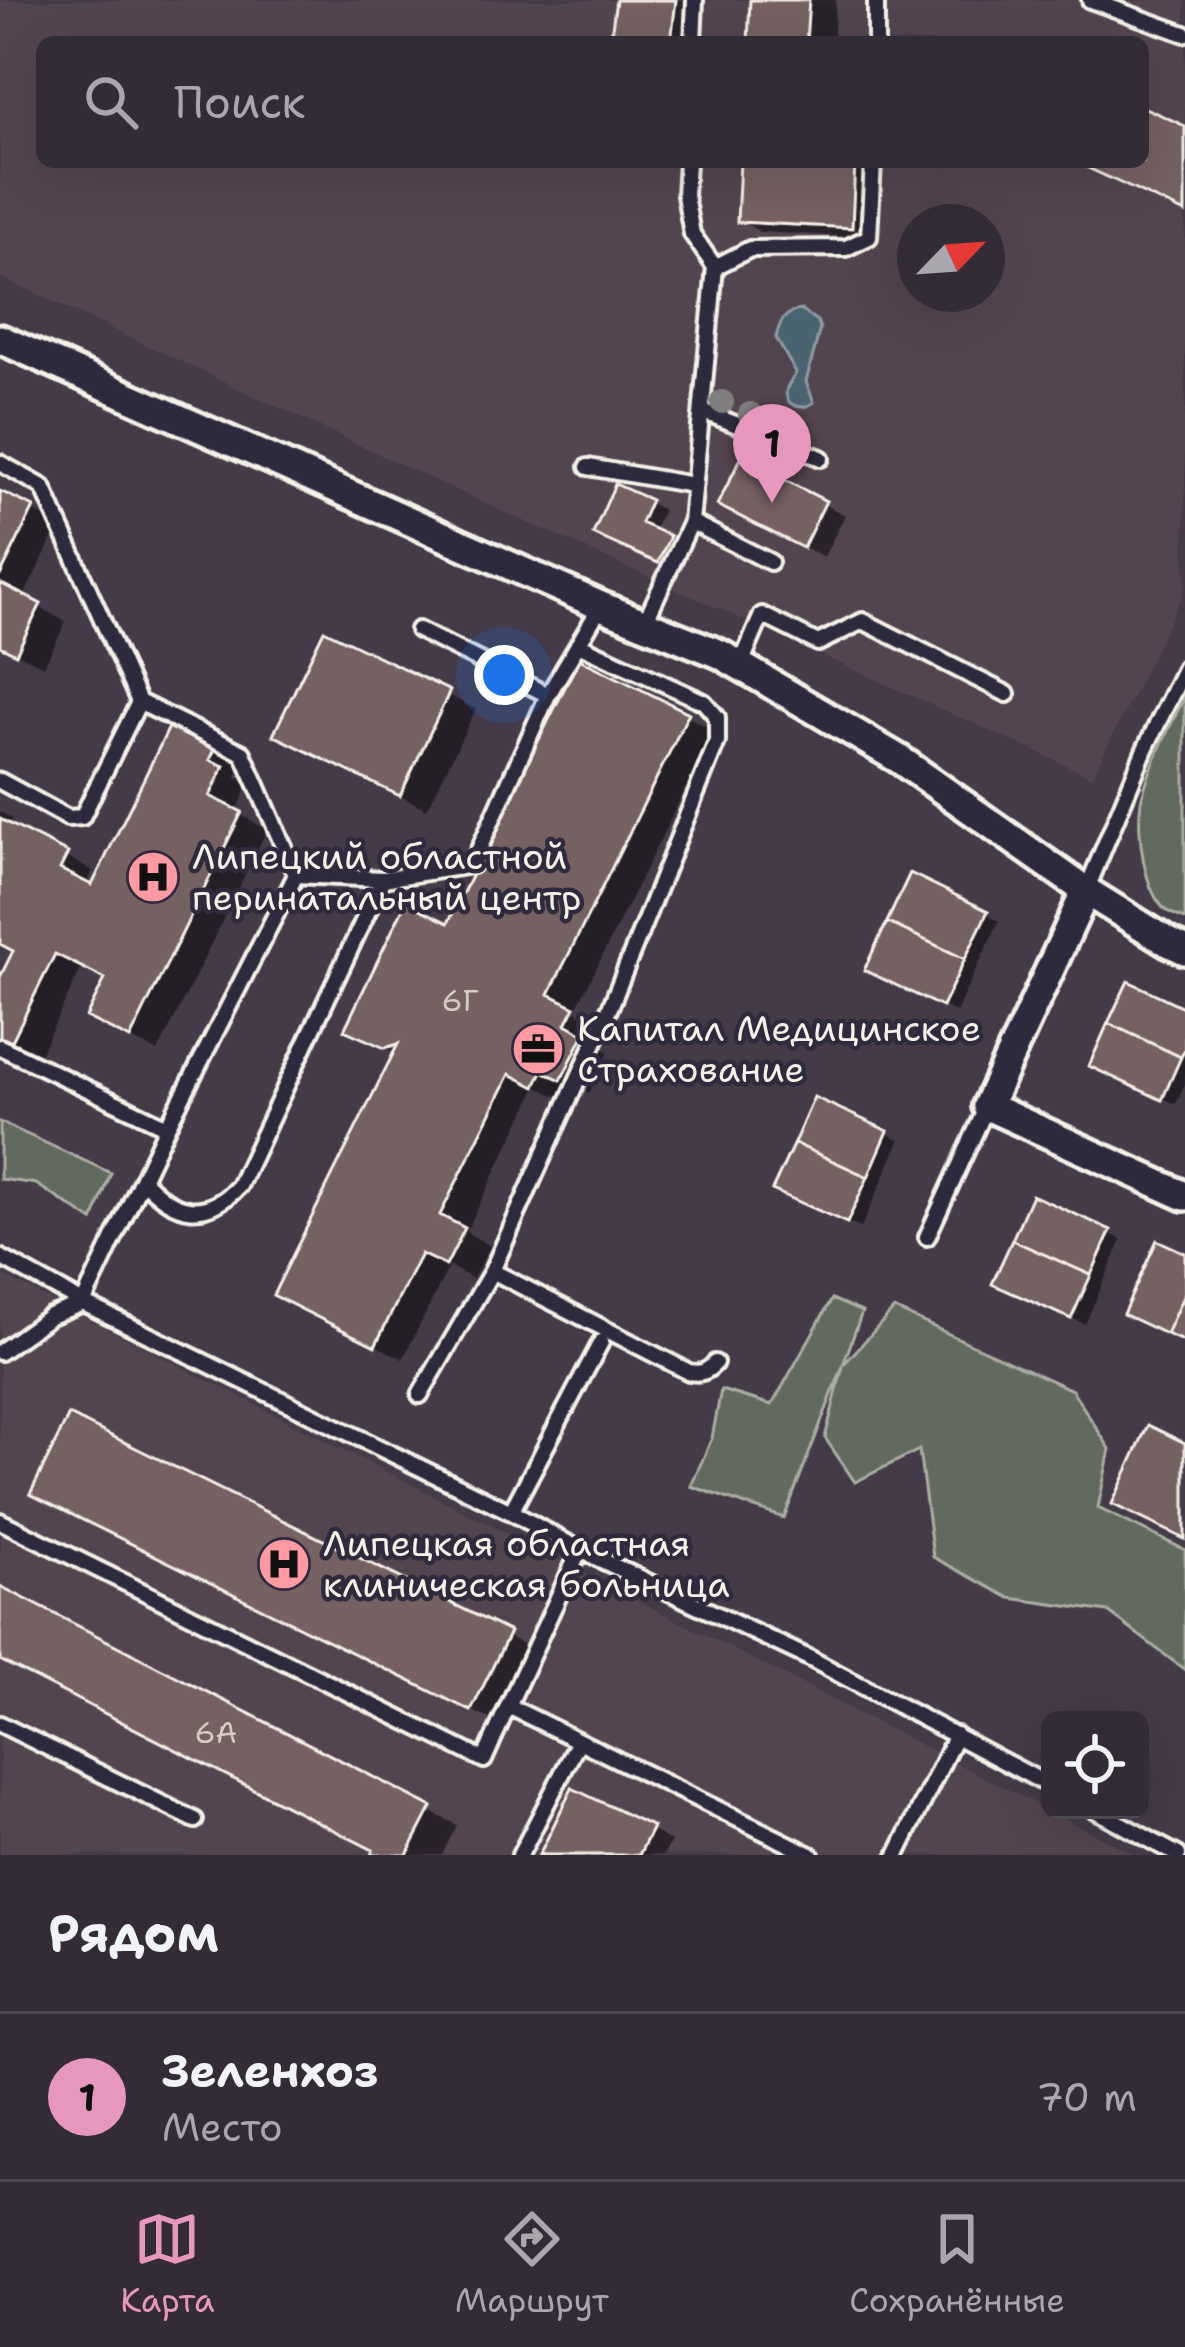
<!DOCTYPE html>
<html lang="ru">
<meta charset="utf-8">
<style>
body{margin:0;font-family:"Shantell Sans",sans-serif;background:#3e3842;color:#f1f3f6}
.controls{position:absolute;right:36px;bottom:36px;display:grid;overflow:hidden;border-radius:18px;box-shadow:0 12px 48px #0002}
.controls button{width:108px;height:108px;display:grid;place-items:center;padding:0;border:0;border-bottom:3px solid #4e4851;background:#332c36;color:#f1f3f6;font:60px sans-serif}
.compass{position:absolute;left:897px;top:204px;width:108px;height:108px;border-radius:50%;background:#332c36;box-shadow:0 12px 48px #0002;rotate:65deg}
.you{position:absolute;left:504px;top:675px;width:42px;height:42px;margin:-30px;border:9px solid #fff;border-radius:50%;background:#1a73e8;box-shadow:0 0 0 18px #1a73e833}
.badge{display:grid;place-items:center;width:78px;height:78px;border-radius:50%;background:#e797bd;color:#111;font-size:39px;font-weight:700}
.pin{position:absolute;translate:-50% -99px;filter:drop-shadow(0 3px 6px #0008)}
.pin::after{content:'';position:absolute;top:63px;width:42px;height:36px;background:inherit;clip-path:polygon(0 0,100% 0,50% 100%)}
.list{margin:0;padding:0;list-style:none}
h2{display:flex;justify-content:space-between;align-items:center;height:156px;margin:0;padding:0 48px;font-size:51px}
h2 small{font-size:39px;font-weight:400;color:#a9a7ad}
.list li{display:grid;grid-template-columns:78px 1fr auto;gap:36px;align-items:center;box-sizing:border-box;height:168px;padding:0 48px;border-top:3px solid #4e4851}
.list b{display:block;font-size:45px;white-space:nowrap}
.list p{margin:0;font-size:39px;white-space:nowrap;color:#a9a7ad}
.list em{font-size:39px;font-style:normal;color:#a9a7ad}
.icon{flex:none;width:66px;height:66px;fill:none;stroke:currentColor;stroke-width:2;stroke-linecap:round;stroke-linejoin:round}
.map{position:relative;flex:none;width:1185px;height:1855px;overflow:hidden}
.search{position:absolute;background:#332c36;box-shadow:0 12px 48px #0002;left:36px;right:36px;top:36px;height:132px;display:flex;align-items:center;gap:30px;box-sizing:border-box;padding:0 42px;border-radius:18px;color:#a9a7ad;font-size:45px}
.sheet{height:324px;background:#332c36}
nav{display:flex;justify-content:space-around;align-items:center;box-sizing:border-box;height:168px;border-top:3px solid #4e4851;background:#332c36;font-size:33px;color:#a9a7ad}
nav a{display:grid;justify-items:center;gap:6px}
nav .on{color:#e797bd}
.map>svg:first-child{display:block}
.built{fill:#534550;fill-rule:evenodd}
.green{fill:#626b5e;stroke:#abaea3;stroke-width:3}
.water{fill:#4a6371;stroke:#8e9ca1;stroke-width:3}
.shadow{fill:#0007}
.building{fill:#756062;stroke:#f4f1e8;stroke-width:3}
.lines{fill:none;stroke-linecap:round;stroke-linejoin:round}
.service-casing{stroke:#f4f1e8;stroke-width:22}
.minor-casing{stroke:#f4f1e8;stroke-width:36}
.service{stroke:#2f2a3d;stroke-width:14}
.minor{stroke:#2f2a3d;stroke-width:27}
.tree{fill:#807e7e}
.labels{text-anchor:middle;stroke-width:9;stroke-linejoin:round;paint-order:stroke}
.number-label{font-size:30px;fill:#d4cdc6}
.poi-label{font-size:36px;fill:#f4f1e8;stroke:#2f2a3d;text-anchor:start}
</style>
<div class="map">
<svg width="1185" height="1855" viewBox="0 0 1185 1855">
<rect width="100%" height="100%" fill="#443a48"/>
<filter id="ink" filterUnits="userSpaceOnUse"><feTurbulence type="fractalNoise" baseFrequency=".00833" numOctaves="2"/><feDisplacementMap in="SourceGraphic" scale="24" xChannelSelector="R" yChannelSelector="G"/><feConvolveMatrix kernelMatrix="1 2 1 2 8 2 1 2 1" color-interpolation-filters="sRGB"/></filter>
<g filter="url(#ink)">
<path class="built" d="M0 0H1185V590L1092 777 466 495 0 277ZM42 42H1143V162H42ZM915 222H987V294H915Z
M0 1274 1136 1855H0Z"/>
<path class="green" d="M1185 696V919C1179 916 1173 915 1167 911 1144 894 1136 830 1141 802 1147 772 1171 723 1185 696Z
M0 1122 111 1173 93 1221 36 1184 0 1179Z
M832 1299 862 1312 843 1365 894 1309 1072 1390 1110 1449 1098 1508 1185 1550V1670L1108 1612 1010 1598 933 1557 919 1450 855 1482 825 1438 843 1366 784 1518 691 1486 712 1438 721 1390 772 1405Z"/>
<path class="water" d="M801 310 817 321 820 328 806 382 814 402C803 412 782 406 787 388 789 382 794 378 796 373L776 338C779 323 784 312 801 310Z"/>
<path class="shadow" d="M619 0H690L692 42H613Z
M753 0H836L833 42H755L751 39Z
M743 162H876L872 238 760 232 740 220Z
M742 462 845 515 824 557 741 516Z
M0 494 59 525 23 598 66 622 44 666 2 646 0 650Z
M650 503 663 510 653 532 681 546 672 568 610 541Z
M326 634 476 709 427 809 304 749Z
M687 716 714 731 575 1011 600 1025 592 1042 609 1052 589 1093 570 1084 563 1099 537 1087 466 1232 490 1246 473 1279 449 1266 403 1359 304 1309 397 1054 348 1028 449 927Z
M175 722 245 758 236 777 249 784 236 812 267 830 158 1052 116 1032 108 980 82 967 38 1058 0 1039V984L16 951 0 943V812L12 819 8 827 93 871 86 886 93 889Z
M986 913 999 921 956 1012 881 976Z
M1185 1011V1084L1176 1104 1105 1072Z
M887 1133 900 1141 861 1228 789 1196Z
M1109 1233 1122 1240 1085 1324 1009 1291Z
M70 1419 535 1650 499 1724 60 1508Z
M0 1589 457 1825 442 1855H374L376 1850 0 1658Z
M651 1830 671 1841 664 1855H542Z"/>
<path class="building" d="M616 0H676L671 42H610Z
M750 0H809L806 42 748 41Z
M1143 107 1185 126V213L1075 162H1143Z
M740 162H855L852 228 737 222Z
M741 458 826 501 803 548 717 505Z
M615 484 651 500 641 523 670 536 658 563 593 534Z
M0 491 34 507 0 576Z
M0 583 41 604 16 654 0 646Z
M324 630 450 691 400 796 273 735Z
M579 659 689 713 549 994 575 1007 566 1024 584 1034 561 1080 542 1071 535 1087 510 1074 440 1215 465 1228 446 1266 421 1254 375 1346 273 1295 398 1044 385 1048 344 1030 406 902 448 923Z
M174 717 219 740 210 760 224 766 210 796 242 812 130 1039 86 1017 105 979 55 954 10 1045 0 1040V977L13 951 0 944V819L68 853 60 869 92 885Z
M910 873 988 911 965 959 887 922Z
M887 922 965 959 942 1007 864 970Z
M1128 981 1185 1008V1049L1181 1057 1108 1023Z
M1108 1023 1181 1057 1162 1100 1089 1066Z
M814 1097 888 1131 868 1177 794 1143Z
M794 1143 868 1177 847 1223 772 1190Z
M1032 1195 1111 1230 1091 1275 1012 1240Z
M1012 1240 1091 1275 1071 1319 992 1284Z
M1157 1240 1185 1253V1292L1166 1334 1123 1314Z
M1185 1292V1342L1166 1334Z
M69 1415 510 1632 471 1711 30 1494Z
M1148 1425 1185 1443V1539L1112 1504Z
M0 1586 432 1807 407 1855H371L373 1850 0 1660Z
M572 1788 653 1827 639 1855H539Z"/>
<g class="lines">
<g class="service-casing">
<path id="service" d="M1090 0 1185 34
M693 42 695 0
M876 42V0
M687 162 685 195 692 234 715 267
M702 411 821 458
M0 463 43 487 139 702 243 753 296 875
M588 467 693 485
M691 522 770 562
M644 624 691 522 715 267 750 249 846 248 869 237 873 162
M418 630 548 695
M740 666 762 615 818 643 863 621 1007 694
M0 781 68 818 82 817 139 702
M1086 891 1145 749 1185 667
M0 1047 167 1127
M143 1180C174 1214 205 1222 239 1186L383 879
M927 1237 987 1106
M0 1257 83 1303 167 1127 296 875 383 879 472 865 548 695 601 606
M492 1271 689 1372C701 1374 707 1372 715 1363
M0 1352 50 1316 83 1303 511 1512 580 1550 809 1658 1050 1786
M420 1395 492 1271 611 1005 717 742V717L704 702 578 644
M511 1512 601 1342
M0 1521 484 1760 508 1706
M580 1550 508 1706 811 1855
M0 1724 195 1820
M1095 1810 1178 1855
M520 1855 579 1741
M897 1855 956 1735"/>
</g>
<g class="minor-casing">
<path id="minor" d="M0 339 601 606 720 654 899 759 1086 891 1168 942 1185 950
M1086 891 987 1106 1185 1196"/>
</g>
<use href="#service" class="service"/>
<use href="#minor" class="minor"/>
</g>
<g class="tree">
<circle cx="722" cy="402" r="12"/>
<circle cx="750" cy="414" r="12"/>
<circle cx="792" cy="430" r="12"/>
</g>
</g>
<defs>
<g id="hospital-disc" transform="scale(2.7)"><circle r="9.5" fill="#ff9aa2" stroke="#2f2a3d"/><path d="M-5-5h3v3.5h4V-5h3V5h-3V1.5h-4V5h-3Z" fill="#111"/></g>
<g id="office-disc" transform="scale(2.7)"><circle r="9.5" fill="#ff9aa2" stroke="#2f2a3d"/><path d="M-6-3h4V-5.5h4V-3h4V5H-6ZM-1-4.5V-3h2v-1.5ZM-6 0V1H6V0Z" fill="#111"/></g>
</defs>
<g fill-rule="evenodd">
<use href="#hospital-disc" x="153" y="877"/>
<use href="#office-disc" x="538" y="1049"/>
<use href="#hospital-disc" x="284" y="1564"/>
</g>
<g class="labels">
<g class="number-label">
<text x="460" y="1011">6Г</text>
<text x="216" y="1743">6А</text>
</g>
<g class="poi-label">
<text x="192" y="869">Липецкий областной<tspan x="192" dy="41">перинатальный центр</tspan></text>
<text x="577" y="1041">Капитал Медицинское<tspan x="577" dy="41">Страхование</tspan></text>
<text x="323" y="1556">Липецкая областная<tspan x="323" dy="41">клиническая больница</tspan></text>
</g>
</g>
</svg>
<div class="controls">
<button><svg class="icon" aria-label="locate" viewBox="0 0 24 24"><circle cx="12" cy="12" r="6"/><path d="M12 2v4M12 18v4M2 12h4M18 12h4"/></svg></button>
</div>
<svg class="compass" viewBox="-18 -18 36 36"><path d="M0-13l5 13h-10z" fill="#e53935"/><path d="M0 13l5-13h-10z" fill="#a9a7ad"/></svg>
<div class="you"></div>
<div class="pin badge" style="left:772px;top:503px">1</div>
<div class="search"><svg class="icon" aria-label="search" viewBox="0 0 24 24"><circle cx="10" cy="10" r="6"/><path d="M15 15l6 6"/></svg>Поиск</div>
</div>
<section class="sheet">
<h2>Рядом<small></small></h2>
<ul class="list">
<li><span class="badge">1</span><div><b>Зеленхоз</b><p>Место</p></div><em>70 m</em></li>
</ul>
</section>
<nav>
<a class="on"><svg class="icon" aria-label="map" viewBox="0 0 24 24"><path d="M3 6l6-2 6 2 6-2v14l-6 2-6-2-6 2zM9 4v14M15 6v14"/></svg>Карта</a>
<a><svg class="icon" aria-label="directions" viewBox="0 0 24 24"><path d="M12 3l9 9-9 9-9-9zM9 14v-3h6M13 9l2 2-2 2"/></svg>Маршрут</a>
<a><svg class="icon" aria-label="saved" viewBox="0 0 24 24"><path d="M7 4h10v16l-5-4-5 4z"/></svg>Сохранённые</a>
</nav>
